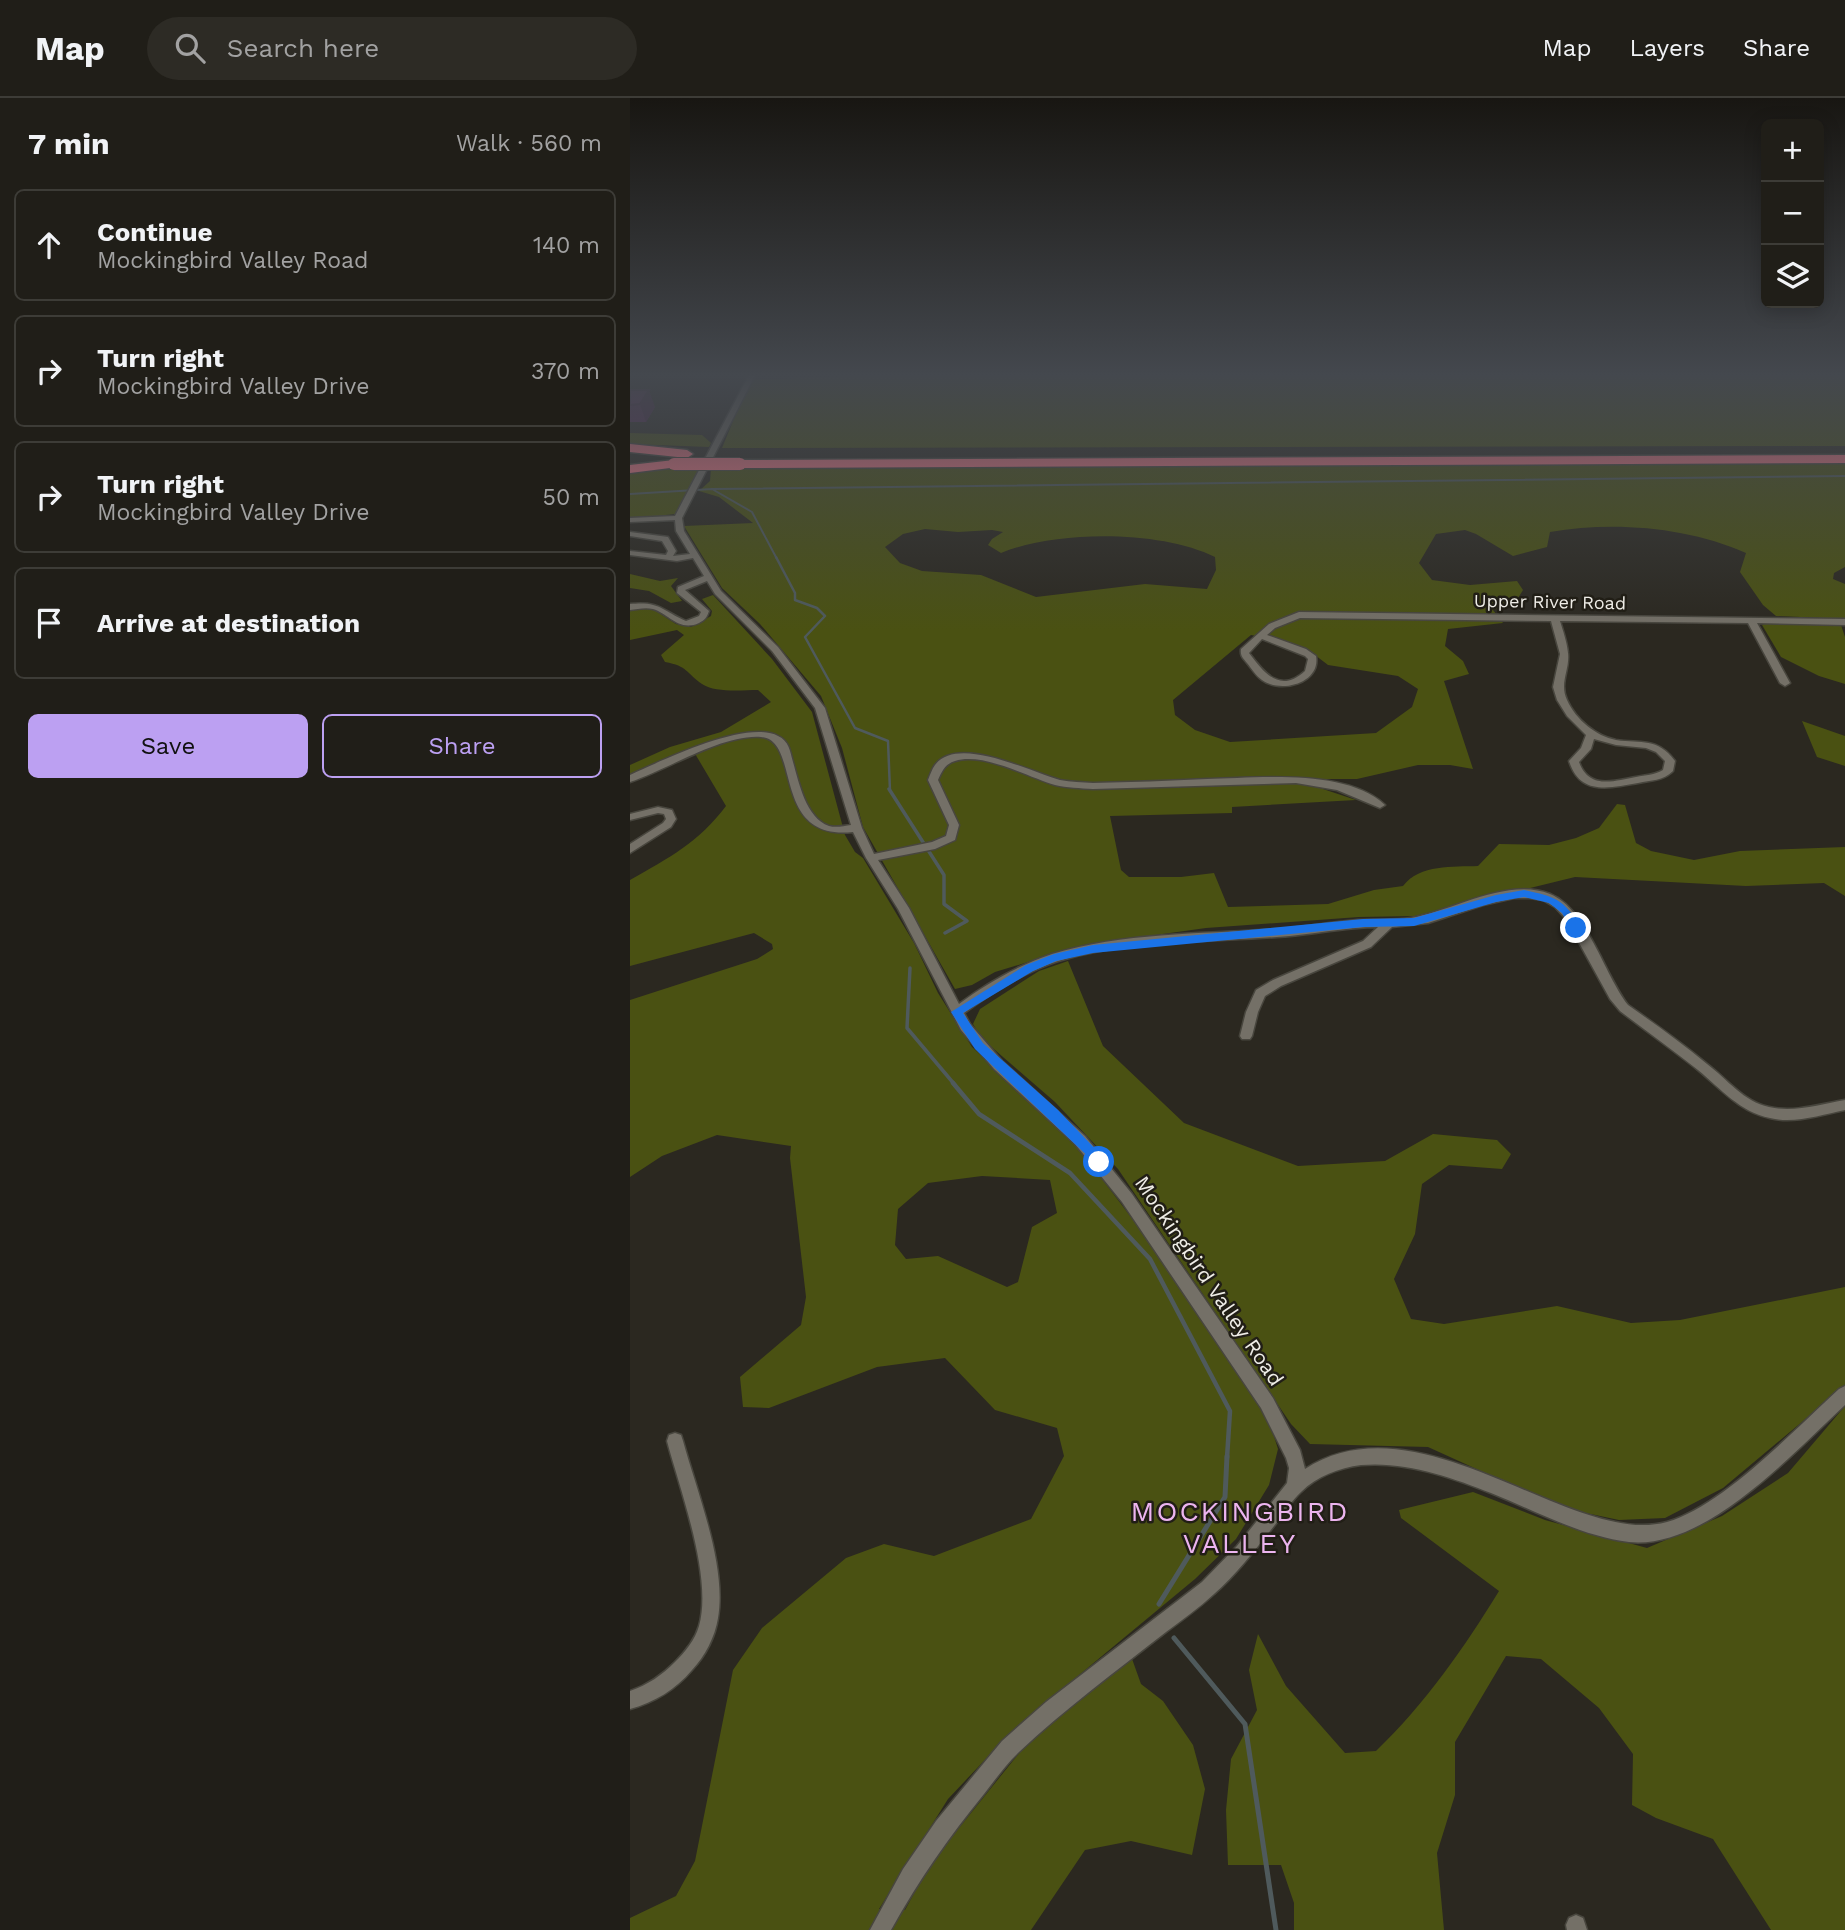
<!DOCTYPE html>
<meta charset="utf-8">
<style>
body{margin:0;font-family:"Work Sans",sans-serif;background:#2d2b25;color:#f1f3f6}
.controls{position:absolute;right:21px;top:21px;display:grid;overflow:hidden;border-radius:10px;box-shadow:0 4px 18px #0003}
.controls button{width:63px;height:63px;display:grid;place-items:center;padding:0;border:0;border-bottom:2px solid #3d3c37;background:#201e18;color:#f1f3f6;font:35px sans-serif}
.stop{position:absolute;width:21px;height:21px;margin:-16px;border:5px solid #1a73e8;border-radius:50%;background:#fff}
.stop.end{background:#1a73e8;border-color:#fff;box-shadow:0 2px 7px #0008}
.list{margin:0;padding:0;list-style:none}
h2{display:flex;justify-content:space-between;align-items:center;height:91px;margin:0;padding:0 28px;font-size:30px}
h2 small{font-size:23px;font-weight:400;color:#a2a2a2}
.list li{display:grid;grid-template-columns:46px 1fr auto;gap:21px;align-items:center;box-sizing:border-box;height:112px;margin:0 14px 14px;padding:0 14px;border:2px solid #3d3c37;border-radius:10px}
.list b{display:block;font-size:26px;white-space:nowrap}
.list p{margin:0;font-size:23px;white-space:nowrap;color:#a2a2a2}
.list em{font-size:23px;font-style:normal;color:#a2a2a2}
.actions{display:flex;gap:14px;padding:21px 28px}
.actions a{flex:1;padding:16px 0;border:2px solid #bca0f2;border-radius:10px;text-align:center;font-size:24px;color:#bca0f2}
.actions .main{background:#bca0f2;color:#111}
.icon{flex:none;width:38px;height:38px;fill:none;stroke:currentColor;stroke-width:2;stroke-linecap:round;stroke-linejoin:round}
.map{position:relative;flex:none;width:1215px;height:1832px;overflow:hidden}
header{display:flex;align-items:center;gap:42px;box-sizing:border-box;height:98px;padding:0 35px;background:#201e18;border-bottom:2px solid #3d3c37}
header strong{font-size:33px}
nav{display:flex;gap:38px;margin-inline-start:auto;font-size:24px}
.search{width:490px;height:63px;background:#2d2b25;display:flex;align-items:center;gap:18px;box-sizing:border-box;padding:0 24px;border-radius:38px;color:#a2a2a2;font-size:26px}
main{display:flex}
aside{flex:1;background:#201e18}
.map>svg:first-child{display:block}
.green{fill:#4a5112;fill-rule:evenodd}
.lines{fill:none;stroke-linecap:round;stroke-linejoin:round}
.stream-far4{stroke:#4f5a5c;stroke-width:2}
.stream-far3{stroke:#4f5a5c;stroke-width:2.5}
.stream-far2{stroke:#4f5a5c;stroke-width:3.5}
.stream-far1{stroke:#4f5a5c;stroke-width:4.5}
.stream{stroke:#4f5a5c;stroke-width:5}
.minor-casing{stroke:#48463e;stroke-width:3}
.motorway-casing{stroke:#48463e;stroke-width:3}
.minor{fill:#747067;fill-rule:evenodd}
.motorway{fill:#fb7989;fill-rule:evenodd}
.motorway-bridge-casing{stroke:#48463e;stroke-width:14;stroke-linecap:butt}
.motorway-bridge{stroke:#fb7989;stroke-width:12}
.wall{fill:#5d265f}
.shaded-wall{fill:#4c1f4e}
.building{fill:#6c2c6f;stroke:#4c1f4e;stroke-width:2}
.route{fill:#1a73e8}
.labels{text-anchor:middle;stroke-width:5;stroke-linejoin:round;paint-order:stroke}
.far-street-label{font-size:18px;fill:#efede7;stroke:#211e16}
.street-label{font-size:21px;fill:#efede7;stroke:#211e16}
.near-quarter-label{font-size:28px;letter-spacing:2px;fill:#ecb4ef;stroke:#211e16}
</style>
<header>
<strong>Map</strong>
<div class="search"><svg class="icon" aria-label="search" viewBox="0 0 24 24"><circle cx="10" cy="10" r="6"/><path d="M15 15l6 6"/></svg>Search here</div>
<nav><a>Map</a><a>Layers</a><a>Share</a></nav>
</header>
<main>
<aside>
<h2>7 min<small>Walk · 560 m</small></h2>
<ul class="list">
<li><svg class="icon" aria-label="ahead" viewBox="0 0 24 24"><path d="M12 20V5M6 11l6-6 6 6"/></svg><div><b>Continue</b><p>Mockingbird Valley Road</p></div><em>140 m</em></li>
<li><svg class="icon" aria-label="right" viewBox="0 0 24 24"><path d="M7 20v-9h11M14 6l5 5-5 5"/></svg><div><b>Turn right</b><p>Mockingbird Valley Drive</p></div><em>370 m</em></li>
<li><svg class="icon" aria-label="right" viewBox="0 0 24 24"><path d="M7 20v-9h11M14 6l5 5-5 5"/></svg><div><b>Turn right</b><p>Mockingbird Valley Drive</p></div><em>50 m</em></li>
<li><svg class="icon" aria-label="arrive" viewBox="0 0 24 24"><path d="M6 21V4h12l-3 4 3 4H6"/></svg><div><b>Arrive at destination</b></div></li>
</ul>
<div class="actions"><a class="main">Save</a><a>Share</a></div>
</aside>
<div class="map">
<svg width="1215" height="1832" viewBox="0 0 1215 1832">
<rect width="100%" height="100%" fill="#2b2820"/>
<path class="green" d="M250 277H1215V348L92 350 120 282Z
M0 335 72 337 81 345 79 349 0 346Z
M1215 365V469L1204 475 1203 481 1215 486V521L1146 518 1133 507 1110 474 1116 455C1057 429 984 423 920 434L917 449 883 458 846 436 835 432 806 436 789 465 802 482 840 487 887 483 893 492 885 505 863 512 873 525 818 531 815 548 833 563 839 576 814 583 843 671 820 667H788L727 681H686L690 690 726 702 602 709V715L480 718 491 772 499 779H551L584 775 598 809 698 806 744 792 773 788C790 766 823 769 848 768L869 746 919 747 946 740 969 730 987 706 995 707 1006 745 1021 753 1064 762 1110 753 1215 749V798L1194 785 1116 788 945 779 785 818 729 819 576 830 454 847 365 874 342 887 325 891 233 729 212 650 191 598 130 526 92 490 54 428 123 425 89 399 69 393 80 383 81 370ZM295 431 328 434 362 432 373 434 362 441 358 447 371 455C426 432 531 432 585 459L586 472 577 491 515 486 406 499 351 477 292 473 270 465 255 449 273 436ZM621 537 648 542 681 554 698 567 768 578 788 591 782 609 746 635 600 644 565 632 545 617 543 602Z
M70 370 50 412 45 416 0 421V373Z
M0 476 30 483 48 480 41 488 52 503 41 505 19 493 0 490Z
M83 497 142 561 182 614 215 737 225 754 233 760 284 845 308 895 342 949 440 1040 466 1073 507 1127 639 1322 648 1351 639 1387 606 1441 565 1481 384 1631 318 1701 249 1811 275 1812 300 1766 402 1639 501 1558 511 1586 533 1603 563 1647 575 1691 562 1757 501 1743 455 1752 401 1832H0V1820L46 1798 65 1763 103 1572 132 1530 216 1460 254 1446 304 1458 401 1421 434 1358 427 1330 365 1312 315 1260 247 1269 139 1310 113 1309 110 1279 171 1227 176 1199 160 1060 161 1048 87 1037 32 1058 0 1079V902L127 861 143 851 142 846 124 835 0 868V782C39 760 69 744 96 708L64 654 0 680V667L40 649 91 634 141 604 128 592C112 592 85 595 72 586 56 575 58 568 35 564L31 557 54 537 47 532 0 542V511H23L46 526 61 529 81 518 82 513 72 501ZM352 1078 420 1082 427 1115 402 1129 388 1184 377 1189 308 1158 276 1161 265 1147 268 1111 298 1085Z
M1139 524 1211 527 1215 539V586L1189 578 1151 559 1132 527Z
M1172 623 1215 638V668L1187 659Z
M438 863 473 948 554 1025 668 1068 755 1063 803 1036 867 1042 881 1056 872 1071 819 1067 792 1086 785 1136 764 1181 781 1221 814 1226 927 1208 1001 1225 1050 1222 1215 1189V1288L1093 1390 1035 1420 989 1422 932 1410 798 1349 680 1346 661 1326 488 1071 425 1004 351 940 343 926 350 911 409 873Z
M1215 1308V1832H1141L1083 1741 1026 1720 1002 1707 1003 1656 969 1610 911 1561 876 1558 825 1644V1697L807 1755 814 1832H664V1805L651 1767H598L596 1712 601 1661 627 1612 619 1572 628 1536 656 1588 715 1655 746 1653C795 1606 834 1550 869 1493L771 1420 769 1412 843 1394 915 1422 1017 1450 1092 1418 1158 1375Z"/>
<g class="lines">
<path class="stream-far4" d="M82 391 122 414 147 461
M0 396 82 391 1215 378"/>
<path class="stream-far3" d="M146 459 165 495V502L187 510 195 518 175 539 225 630 258 643 260 693"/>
<path class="stream-far2" d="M259 691 314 777V806L337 823 315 835
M280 870 277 930 325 987"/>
<path class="stream-far1" d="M323 985 349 1016 440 1075 520 1161 600 1313 597 1360"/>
<path class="stream" d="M529 1506 595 1399 597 1358
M544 1540 615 1626 646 1832"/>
<g class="minor-casing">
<path id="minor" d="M119 277H125L52 420 54 433 91 493 148 549 195 610 232 730 244 756 302 744 316 738 319 727 298 682C300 677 302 671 305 667 328 636 402 675 430 682 441 684 452 684 463 685 501 684 539 683 577 681 627 680 716 670 755 707L750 710 707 692 666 685 463 691C450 690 437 690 425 687 398 679 353 654 325 663 315 666 312 673 308 682L329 727 325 742 305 751 248 762 279 810 329 906C357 885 389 867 422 856 495 834 574 836 649 831 675 829 701 824 728 822 745 821 763 823 781 820 823 813 877 779 920 796 957 811 974 876 998 907 1025 926 1052 945 1077 966 1097 981 1114 1004 1139 1009 1164 1015 1191 1006 1215 1002V1012C1191 1017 1164 1026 1140 1020 1110 1014 1091 991 1068 972 1043 952 1016 933 990 913L980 901 936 821 925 809 913 802 900 800H884L853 807 798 825 762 829 741 849 651 888 635 898 628 914 622 938 620 941H612L610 938 616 914 626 892 643 882 733 843 748 829C714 829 681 837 647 839 574 844 497 842 428 863 394 874 362 894 334 915L340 926 372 963 455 1038 502 1096 643 1300 670 1352 675 1371C763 1314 873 1390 959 1417 984 1425 1011 1431 1037 1424 1093 1408 1166 1330 1209 1291L1215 1288V1307C1163 1355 1076 1452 999 1444 951 1438 906 1413 861 1395 821 1379 775 1363 731 1367 709 1370 687 1378 671 1394 662 1402 655 1414 648 1423 628 1448 608 1475 584 1496 569 1510 552 1522 536 1534 486 1573 435 1611 389 1654 376 1666 365 1682 354 1696 318 1740 289 1782 261 1832H240L273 1771 306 1723 372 1643 416 1604 572 1484 607 1448 657 1385 659 1370 656 1360 631 1310 492 1104 445 1046 364 971 331 932 268 811 236 760 223 734C140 743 172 642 131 639 92 636 37 672 0 684V677C31 663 116 621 148 638 159 643 160 653 163 664 169 685 176 720 199 728 206 730 214 728 221 727L185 610 142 553 85 496 77 483 55 492 79 513C77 519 75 522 69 525 49 534 39 516 23 511 16 509 7 511 0 512V506C30 503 31 512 56 523L69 518 71 514 47 495 48 489 74 478 63 460 47 463 0 457V453L36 457 38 453 32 443 0 438V434L38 439 46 453 43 458 60 456 46 433 45 422 0 424V420L45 418Z
M669 514 1215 521V527L1127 525 1160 585 1155 588 1150 585 1118 525 930 523C933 533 937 544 938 555 940 572 929 585 937 602 946 622 966 638 986 642 1012 646 1027 639 1045 663L1043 673C1033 683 1021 682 1008 685 979 690 950 698 939 663L951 650 956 637 937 618 927 602 923 589 930 556 921 523 670 520 645 530 637 537 676 551 686 558C691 585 651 596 632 582 626 578 622 571 617 565 613 560 610 558 611 551L639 526ZM632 541 675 558 678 561 675 573C650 596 634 575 619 555ZM964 641 986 647 1016 650 1026 654 1035 663 1033 672C1024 677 1016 677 1006 679 984 683 959 692 949 664L961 651Z
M28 709 42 712 46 721 41 729 0 755V746L33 725 36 721 34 716 28 715 0 722V716Z
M45 1335 51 1337 53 1343C67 1394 97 1468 88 1520 85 1539 75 1558 62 1572 45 1592 25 1604 0 1611V1593C18 1587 32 1577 45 1564 55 1554 65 1542 69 1528 83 1479 50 1392 37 1343L39 1337Z
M946 1817 953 1820 957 1832H937L936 1827 939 1820Z"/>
</g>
<g class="motorway-casing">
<path id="motorway" d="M0 346 57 352 63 356 57 360 0 354Z
M1215 357V365L110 370 104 366 110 362Z
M44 362 48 363V369L0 375V367Z"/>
</g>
<use href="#minor" class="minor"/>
<use href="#motorway" class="motorway"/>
<g class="motorway-bridge-casing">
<path id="motorway-bridge" d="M44 366H110"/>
</g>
<use href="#motorway-bridge" class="motorway-bridge"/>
</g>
<path class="wall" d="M0 292 25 309 16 324H0Z"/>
<path class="shaded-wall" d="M19 292 25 309 16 324 10 306Z"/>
<path class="building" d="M0 292H19L10 306 0 307Z"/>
<linearGradient id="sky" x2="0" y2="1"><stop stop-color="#181612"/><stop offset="0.52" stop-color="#44484e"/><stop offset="1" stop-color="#44484e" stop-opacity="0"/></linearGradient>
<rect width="1215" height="533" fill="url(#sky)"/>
<path class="route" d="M894 792C926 799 934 801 951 830L950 833H942L932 815 919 805 894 799 866 804 784 828 733 829 463 855 426 863 403 873 333 915 353 945 428 1012 474 1060 476 1064 469 1069 345 951 321 914 396 867 424 856 463 847 733 821 784 820 866 797Z"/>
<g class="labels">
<g class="far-street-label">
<text transform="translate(920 504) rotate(1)" y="6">Upper River Road</text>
</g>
<g class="street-label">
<text transform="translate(579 1183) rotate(56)" y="7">Mockingbird Valley Road</text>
</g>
<g class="near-quarter-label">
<text x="610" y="1423">MOCKINGBIRD<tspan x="610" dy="32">VALLEY</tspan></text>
</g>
</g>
</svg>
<div class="controls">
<button>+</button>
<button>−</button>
<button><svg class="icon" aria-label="layers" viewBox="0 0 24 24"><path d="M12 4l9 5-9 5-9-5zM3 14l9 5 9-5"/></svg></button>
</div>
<div class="stop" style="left:469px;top:1064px"></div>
<div class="stop end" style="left:946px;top:830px"></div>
</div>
</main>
